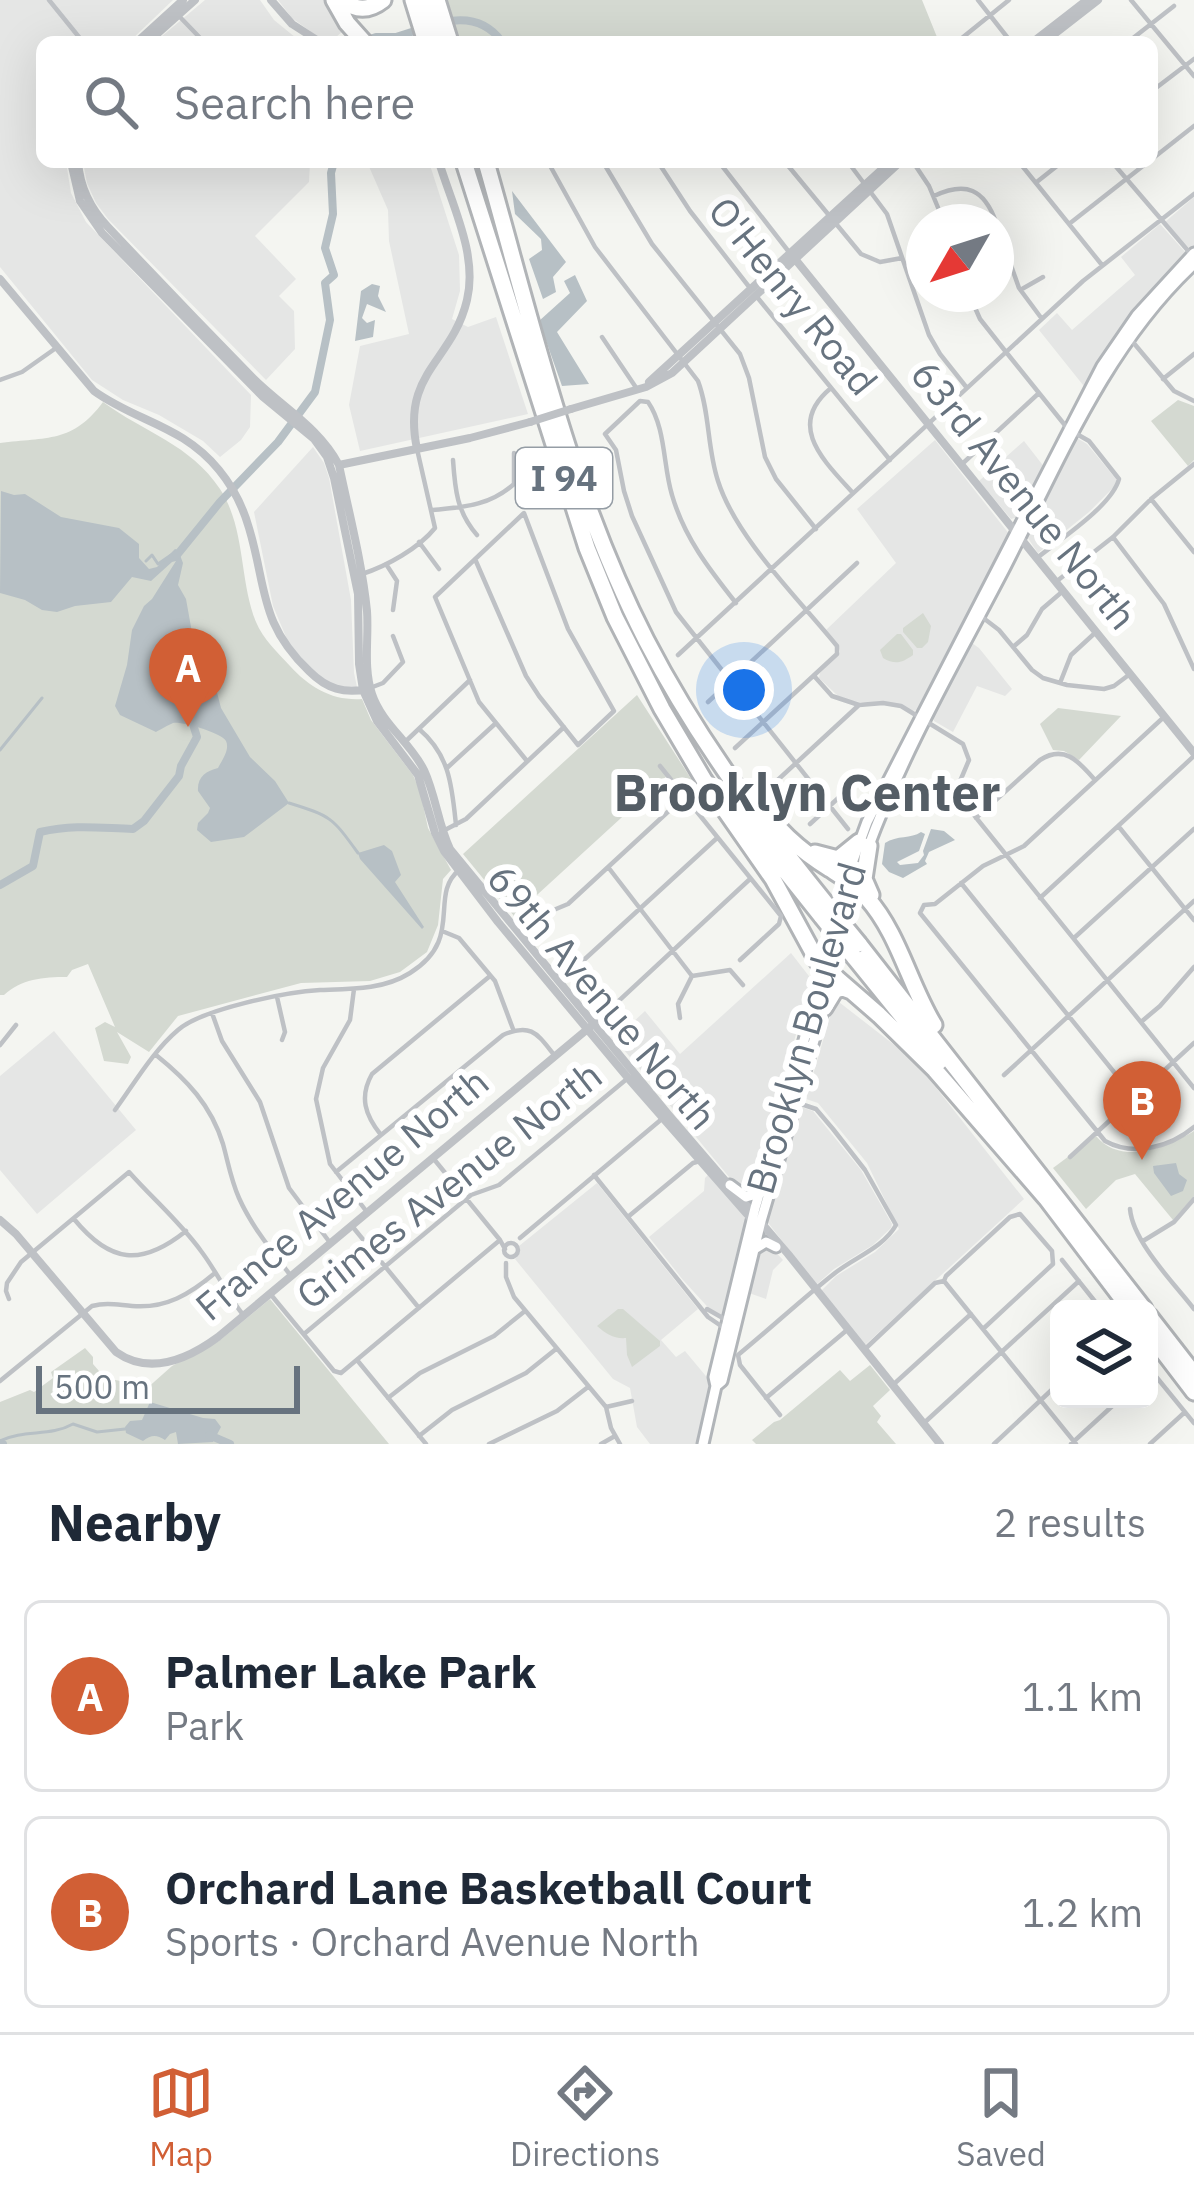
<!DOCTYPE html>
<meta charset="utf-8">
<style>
body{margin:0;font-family:"IBM Plex Sans",sans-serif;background:#f6f6f7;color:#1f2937}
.controls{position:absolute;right:36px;bottom:36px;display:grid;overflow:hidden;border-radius:18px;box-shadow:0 12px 48px #0002}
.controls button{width:108px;height:108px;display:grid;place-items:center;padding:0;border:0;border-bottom:3px solid #e0e1e3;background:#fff;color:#1f2937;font:60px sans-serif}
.compass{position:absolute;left:906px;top:204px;width:108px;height:108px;border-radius:50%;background:#fff;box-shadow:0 12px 48px #0002;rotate:231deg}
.scale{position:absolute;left:36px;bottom:30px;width:264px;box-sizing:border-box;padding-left:12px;border:6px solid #67737f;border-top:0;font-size:33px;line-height:42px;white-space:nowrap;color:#67737f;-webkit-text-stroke:9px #fff;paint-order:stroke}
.you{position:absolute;left:744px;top:690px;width:42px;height:42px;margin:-30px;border:9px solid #fff;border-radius:50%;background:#1a73e8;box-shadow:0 0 0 18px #1a73e833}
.badge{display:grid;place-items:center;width:78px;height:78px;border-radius:50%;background:#d15f35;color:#fff;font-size:39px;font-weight:700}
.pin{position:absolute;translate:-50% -99px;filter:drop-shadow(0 3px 6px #0008)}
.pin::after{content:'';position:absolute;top:63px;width:42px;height:36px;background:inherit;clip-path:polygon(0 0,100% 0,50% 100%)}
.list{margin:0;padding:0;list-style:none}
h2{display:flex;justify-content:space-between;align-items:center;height:156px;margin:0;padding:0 48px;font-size:51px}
h2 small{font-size:39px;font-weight:400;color:#747a83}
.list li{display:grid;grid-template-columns:78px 1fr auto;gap:36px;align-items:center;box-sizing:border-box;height:192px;margin:0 24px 24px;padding:0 24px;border:3px solid #e0e1e3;border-radius:18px}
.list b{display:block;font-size:45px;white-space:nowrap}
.list p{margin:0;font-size:39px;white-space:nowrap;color:#747a83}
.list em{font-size:39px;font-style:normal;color:#747a83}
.icon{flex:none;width:66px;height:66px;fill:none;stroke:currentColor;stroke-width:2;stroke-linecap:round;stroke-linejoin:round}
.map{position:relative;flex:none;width:1194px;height:1444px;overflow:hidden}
.search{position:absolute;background:#fff;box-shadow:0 12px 48px #0002;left:36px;right:36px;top:36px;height:132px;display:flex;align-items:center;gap:30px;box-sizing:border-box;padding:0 42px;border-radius:18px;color:#747a83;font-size:45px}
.sheet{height:588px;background:#fff}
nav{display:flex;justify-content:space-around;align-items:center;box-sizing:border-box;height:168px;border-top:3px solid #e0e1e3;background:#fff;font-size:33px;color:#747a83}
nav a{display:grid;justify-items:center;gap:6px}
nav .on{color:#d15f35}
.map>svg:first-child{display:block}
.built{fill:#e5e6e5}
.green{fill:#d4d9d1}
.water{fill:#b7c0c5}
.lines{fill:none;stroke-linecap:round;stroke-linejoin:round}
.stream{stroke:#b7c0c5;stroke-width:3}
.river{stroke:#b7c0c5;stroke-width:8}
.secondary-casing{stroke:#b1b5b9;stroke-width:15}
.motorway-casing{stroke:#b1b4b7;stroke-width:21}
.minor{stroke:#bec1c5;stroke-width:4.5}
.tertiary{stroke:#bec1c5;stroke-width:8}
.secondary{stroke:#fff;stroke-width:9}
.motorway{stroke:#fff;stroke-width:15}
.motorway-bridge-casing{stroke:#b1b4b7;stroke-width:21;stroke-linecap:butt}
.tertiary-bridge{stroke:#bec1c5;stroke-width:8}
.motorway-bridge{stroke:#fff;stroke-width:15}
.labels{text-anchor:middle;stroke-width:12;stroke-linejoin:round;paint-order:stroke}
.shield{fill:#fff;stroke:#959da5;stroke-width:3}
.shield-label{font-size:36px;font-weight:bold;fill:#67737f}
.street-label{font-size:39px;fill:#67737f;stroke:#fff}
.district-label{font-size:51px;font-weight:bold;fill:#545d65;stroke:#fff}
</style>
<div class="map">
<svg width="1194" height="1444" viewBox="0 0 1194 1444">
<rect width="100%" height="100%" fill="#f4f5f1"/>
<path class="built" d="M0 0H173L129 42H42V162H66L71 193 86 222 251 395 250 427 241 440 220 457 203 441 159 415 123 400 92 380 0 267Z
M205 0H260L274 20 301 42H155Z
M278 0H332L348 27 330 42H325L292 18Z
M83 162H310L309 182 255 236 296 279 279 296 294 311 295 349 266 380 108 219 96 203 87 183Z
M367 162H429L459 255 460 291 452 319 468 327 496 317 528 414 360 451 349 405 360 346 409 334 389 241 388 210Z
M1194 197V250L1192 251 1165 222Z
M1160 224 1186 253V258L1087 390 1039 330 1057 313 1072 330 1135 275 1121 257Z
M1077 438 1087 444 1116 479 1117 484 1089 512 1038 553 1025 534 1073 440Z
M935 440 1010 535 918 710 912 711 903 707 851 701 838 696 819 678 820 673 840 652 838 645 826 630 896 563 857 509Z
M1024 441 1045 468 1018 517 1011 519 979 481Z
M313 447 324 463 329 478 351 600 354 673 357 687 344 688 322 680 289 644 273 606 254 512Z
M969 641 979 648 1012 689 1005 696 977 686 953 732 934 721 932 712Z
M791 953 812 980 752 1184 739 1189 615 1039 645 1011 680 1054Z
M835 999 915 1061 1024 1199 865 1345 821 1292 822 1290 836 1276 875 1252 899 1229 867 1163 818 1103 806 1099Z
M54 1031 136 1130 37 1214 0 1170V1076Z
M801 1107 813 1111 861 1170 892 1224 891 1228 873 1245 834 1269 816 1285 766 1220 797 1109Z
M709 1174 742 1212 747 1224 726 1313 721 1316 715 1315 683 1280 649 1237 704 1191 705 1178Z
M597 1183 698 1309 661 1340 676 1357 685 1351 710 1381 696 1444H650L637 1427 630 1388 613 1379 515 1259 520 1253 519 1246Z
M769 1245 783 1260 773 1270 766 1299 746 1292 757 1249Z"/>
<path class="green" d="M444 0H922L939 42H457Z
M1178 400 1194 406V460L1188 466 1151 421Z
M103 402C145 433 190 444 220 489 246 529 239 580 256 622 263 639 278 653 290 666 310 688 333 701 362 699L371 720 413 775 420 791 428 828 451 870 443 879 438 925 427 952 400 972 370 981 301 983 178 1016 149 1052 117 1032 131 1057 128 1064 104 1061 95 1028 105 1022 115 1027 88 964 72 970 67 977C43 977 21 979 4 995H0V443C47 437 73 443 103 402Z
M923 613 931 626 928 642 922 648H917L903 632V628Z
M897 634H901L913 650V655C902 663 895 665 883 658L880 650Z
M637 695 699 791 688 799 668 775 514 916 463 854Z
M1058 708 1121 716 1079 760 1064 751 1053 750 1040 724Z
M1194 1131V1196L1173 1220 1135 1174 1116 1180 1086 1209 1053 1168 1096 1136C1121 1166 1166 1148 1194 1131Z
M270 1299 389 1444H0V1402L30 1390 34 1392 53 1378 51 1372 85 1348 93 1357V1364L105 1378 131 1383 145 1390 172 1366 219 1341Z
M618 1309H623L660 1341V1346L632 1367 627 1355 626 1338C614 1339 606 1334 597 1326Z
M870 1365 890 1390 873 1406 881 1416 877 1422 896 1444H756L752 1440 774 1422 780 1420 840 1370 850 1381Z"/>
<path class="water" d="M512 191 566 262 553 277 556 292 543 299 529 259 542 250 541 239 515 214Z
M575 275 587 301 557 332 589 384 562 386 539 321 570 293 564 281Z
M372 284 380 286 378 296 386 312 367 304 362 318 367 323 375 320 373 337 355 341 361 291Z
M1 491 14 495 25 494 61 517 119 528 139 544V558L149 569 157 567 175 549 178 550 183 563 178 585 186 599 193 638 199 655 212 673 221 708 250 757 275 781 289 803 244 837 211 842 197 830 198 823 208 813 210 808 198 791C197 777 206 771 218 768 222 760 230 750 226 741 222 733 181 721 173 723 170 724 158 731 156 732L120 715 115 706 127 665 132 630 144 606 152 599 176 561 172 562 151 581 132 577 111 602 75 606 57 612 42 610 25 600 0 593Z
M931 829 944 831 955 840 929 852 925 861 927 864 903 878 889 872 882 864 885 843C897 835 911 839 921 832L925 834 919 851 897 862 900 865 918 863 924 855 923 851Z
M384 845 392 851 401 875 395 882 424 927 422 929 360 859 358 853Z
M1176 1163 1179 1174 1187 1180 1183 1191 1171 1196 1154 1173 1153 1166Z
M150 1402 203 1418 215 1419 221 1427 213 1442 178 1444 176 1432 170 1434 165 1440C156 1434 151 1435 143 1441L126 1433 125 1427 130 1421 142 1420Z"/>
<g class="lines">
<path class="stream" d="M146 561 152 555 158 564 171 555
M0 750 42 698
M289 803C331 816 332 817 358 853
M0 1441C24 1429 50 1437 73 1424L97 1432 125 1429"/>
<path class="river" d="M444 22C468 17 488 22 502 42
M364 41 376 37H396L424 28
M177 555 220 502 278 442 315 392 330 320 325 283 334 275 325 248 333 214 331 173 334 162
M0 885 33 866 40 832C75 824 99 828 133 829L144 821 179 776 181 766 197 737 191 718
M209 1435 230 1444
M0 1443 3 1444"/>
<g class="secondary-casing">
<path id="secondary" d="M868 848C903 753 954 665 1001 575 1057 467 1104 348 1194 264
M833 976 856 887
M730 1185 746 1197 753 1195 756 1188
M753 1250 766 1242 776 1247
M716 1386 722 1381 761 1221 825 1003
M703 1444 716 1386 714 1377 755 1208 803 1044 848 874 867 822 1102 366 1137 315 1194 253"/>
</g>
<g class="motorway-casing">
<path id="motorway" d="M334 0 347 23 364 42
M342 0C356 11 369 11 383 0
M413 0 426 42
M425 0 439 42
M437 0 450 42
M464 162 587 548 615 617 662 709 704 780 773 879 818 962 879 1015 935 1070 1046 1198
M486 162C532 323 569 490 646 640 696 737 759 821 827 905
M756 796C771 826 802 852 830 869 844 878 856 885 867 898 899 934 909 984 934 1025
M732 804 822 917
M869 846 864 879 871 895
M815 853 838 859 859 842
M859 944 1144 1309
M854 957 939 1062
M824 1008 835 990 843 988 851 991
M1043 1194 1130 1309
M1149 1316 1194 1374
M1149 1333 1194 1392"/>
</g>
<path class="minor" d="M49 0 83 42
M978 0 1011 42
M1131 0 1194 76
M179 16 204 42
M957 42 1009 0
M1128 42 1174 6
M1152 91 1194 59
M1152 159 1194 126
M548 162 595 247 698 381C710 413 707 448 718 481 736 538 799 599 837 646V654L735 748
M603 162 652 244 740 354 749 378 765 457 776 479 816 529
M658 162 690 211 750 288
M719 162 789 252
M785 162 861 254 880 262 902 258
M848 162 887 214 929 335 940 354 967 388
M913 162 929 186 944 222
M1019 162 1102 265
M1112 162 1190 253
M1038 181 1062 162
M934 196C966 181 984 189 996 222
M996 223 1019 288 1042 319
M1069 224 1148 162
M1022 289 1043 277
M969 294 980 319 1006 352 1068 429 1089 441 1119 479C1112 506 1059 540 1037 558
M757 297 890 460
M602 337 637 389
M1132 341 1174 391 1194 401
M1163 379 1194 354
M0 380 22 372 56 348
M831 388C786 425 823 460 852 492
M453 460C455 490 457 512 477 535
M961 465 1039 393
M1151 499 1194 552
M433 510C464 507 489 506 514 484V453
M1113 537 1164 604 1194 669
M419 542 439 569
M475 559 526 676 539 696 578 745 614 711 568 629 524 513 435 597 479 702 527 761
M386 564 397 581 393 610
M362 574C387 566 419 548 435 528L417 449
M1057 581 1113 537 1151 499 1194 464
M736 603C709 569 684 537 672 495 663 466 666 428 648 402L640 401 605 434 616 450 624 491 632 516 676 612 848 829
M982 617 999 630 1032 670 1043 678 1067 685 1104 689 1114 686 1130 674
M1013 647 1027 635 1042 609 1063 591
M678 655 1083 281 1194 194
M815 677 832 696 859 705 883 703 901 706 963 744 969 760 958 786 961 799 1194 1088
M1060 683 1071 655 1096 632
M370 688 383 683 403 662 393 636
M708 702 857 563
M1165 716 1024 846 983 866 935 904 924 905 920 913 1105 1141C1134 1157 1170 1147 1194 1127
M419 729C450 755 452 787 456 825
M405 742 470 680
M660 766 781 916 779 924 740 960
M448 767 496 723
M769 788 859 705
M976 818 1040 760C1065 744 1079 762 1095 780
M810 824 860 778 866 777 880 794
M1119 827 1194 920
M441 832 466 819 564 727
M608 867 692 976
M961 883 1135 1098
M1040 898 1194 756
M442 931 459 938 495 981 513 1029
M520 936 544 914 568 904 684 797
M1074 938 1194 829
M692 976 730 970 743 985
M562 980 717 838
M354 989 350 1020 323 1068 316 1099 330 1164 367 1212
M277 997 285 1032 282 1040
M212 1013 222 1041 260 1102 289 1188 331 1244
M680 1018 678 1004 692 976
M596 1022 750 879
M1141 1022 1160 1006 1194 967
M0 1045 16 1025
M156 1055C187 1080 211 1105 223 1144 228 1162 231 1180 239 1198 252 1227 272 1251 291 1276
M1004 1075 1194 901
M115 1110C134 1084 153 1051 178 1030 202 1009 286 992 320 990 350 989 383 990 410 973 465 939 428 896 459 870
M381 1135C365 1115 359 1097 372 1074L490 976
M1070 1157 1194 1043
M433 1158 500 1240 505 1249
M336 1172 503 1035C532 1022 538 1035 555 1056
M594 1175 708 1317 727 1330
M1130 1209C1133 1242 1173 1282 1194 1309
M629 1216 693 1163 700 1161
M74 1219C110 1263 141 1267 186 1231
M352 1226 419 1308
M520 1238 663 1118
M1143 1241 1174 1222 1194 1199
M504 1250a7 7 0 1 1 14 0a7 7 0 1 1-14 0Z
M1062 1260 1101 1309
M506 1263V1277L514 1297 606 1407 611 1428 620 1444
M944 1281 1076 1444
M272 1296 334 1371 341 1373 500 1240
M9 1299 6 1291 7 1283 21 1262 129 1172C153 1199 180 1222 201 1251 217 1272 227 1295 244 1316
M707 1309 728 1321
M304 1334 471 1195 499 1185 628 1078
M864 1350 935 1283 944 1281 946 1276 1010 1217 1020 1214 1052 1251 1053 1264 983 1329
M357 1360 426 1444
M1149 1368 1194 1423
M0 1381 92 1306C107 1302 118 1305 132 1306 166 1309 190 1294 215 1273
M895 1383 971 1314
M388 1398 420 1373 494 1336 525 1311
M766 1398 847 1330
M606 1407 632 1401
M780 1415 740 1365 738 1355C771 1328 802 1299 835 1273 855 1257 883 1248 896 1225L865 1170 833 1129 816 1109 795 1102
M924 1423 1079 1281
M419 1436 452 1410 526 1373 556 1349
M489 1444 557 1411 588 1387
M601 1444 615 1436
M994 1444 1059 1383
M1071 1444 1120 1399
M1150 1444 1185 1412"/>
<path class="tertiary" d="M271 0 292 24 320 42
M137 42 183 0
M148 42 195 0
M1033 42 1087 0
M1044 42 1098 0
M71 162 80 201 102 233 263 397 314 439 327 457 334 478 358 594 359 664 363 690 377 721 418 775 435 833 444 851 498 922 628 1078 754 1222
M78 162C80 187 91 209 108 227 156 278 204 328 253 378 282 407 319 427 339 465 349 513 362 562 367 611 369 638 363 667 372 694 382 724 410 742 424 770 436 796 438 824 450 849L668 1114 788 1254 940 1444
M791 254 1194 753
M0 279 94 391C137 422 182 425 219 470 233 487 243 507 249 528 267 588 259 623 309 671 327 689 344 694 368 689
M649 382 890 162
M571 409 646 387 672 373 900 162
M417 449C401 372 452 363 467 300 478 255 452 205 439 162
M339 465 470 438 530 422
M0 1220 16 1234 116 1352C150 1376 188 1359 218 1337L590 1027"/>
<use href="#secondary" class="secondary"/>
<use href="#motorway" class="motorway"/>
<g class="motorway-bridge-casing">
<path id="motorway-bridge" d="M827 905 859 944
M822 917 854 957"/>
</g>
<path class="tertiary-bridge" d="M530 422 571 409"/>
<use href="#motorway-bridge" class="motorway-bridge"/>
</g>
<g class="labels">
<rect class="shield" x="516" y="448" width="96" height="60" rx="9"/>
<g class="shield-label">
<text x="564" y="491">I 94</text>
</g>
<g class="street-label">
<text transform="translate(793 296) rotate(51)" y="14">O'Henry Road</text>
<text transform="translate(1024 495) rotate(51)" y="14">63rd Avenue North</text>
<text transform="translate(602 997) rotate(50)" y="14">69th Avenue North</text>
<text transform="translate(806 1028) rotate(-74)" y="14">Brooklyn Boulevard</text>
<text transform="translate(449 1185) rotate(-38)" y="14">Grimes Avenue North</text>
<text transform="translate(342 1194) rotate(-40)" y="14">France Avenue North</text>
</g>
<g class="district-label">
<text x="807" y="811">Brooklyn Center</text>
</g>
</g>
</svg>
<div class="controls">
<button><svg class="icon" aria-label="layers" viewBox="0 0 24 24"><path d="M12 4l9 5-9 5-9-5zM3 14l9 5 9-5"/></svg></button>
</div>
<svg class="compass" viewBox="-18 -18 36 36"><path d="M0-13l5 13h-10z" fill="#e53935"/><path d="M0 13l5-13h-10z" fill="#747a83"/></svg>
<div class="scale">500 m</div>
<div class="you"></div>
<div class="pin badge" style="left:188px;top:727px">A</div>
<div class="pin badge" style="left:1142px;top:1160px">B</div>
<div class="search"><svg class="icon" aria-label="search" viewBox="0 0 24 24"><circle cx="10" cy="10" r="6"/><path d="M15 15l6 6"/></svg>Search here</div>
</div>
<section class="sheet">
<h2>Nearby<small>2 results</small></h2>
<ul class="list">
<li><span class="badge">A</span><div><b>Palmer Lake Park</b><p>Park</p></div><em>1.1 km</em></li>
<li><span class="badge">B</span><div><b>Orchard Lane Basketball Court</b><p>Sports · Orchard Avenue North</p></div><em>1.2 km</em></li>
</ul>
</section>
<nav>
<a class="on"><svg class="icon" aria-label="map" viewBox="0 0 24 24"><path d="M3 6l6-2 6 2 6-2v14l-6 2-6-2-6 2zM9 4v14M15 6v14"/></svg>Map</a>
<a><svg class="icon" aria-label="directions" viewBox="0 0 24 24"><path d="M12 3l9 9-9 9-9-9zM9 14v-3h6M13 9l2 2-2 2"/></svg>Directions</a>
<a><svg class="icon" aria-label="saved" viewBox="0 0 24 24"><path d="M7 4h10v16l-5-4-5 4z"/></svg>Saved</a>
</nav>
